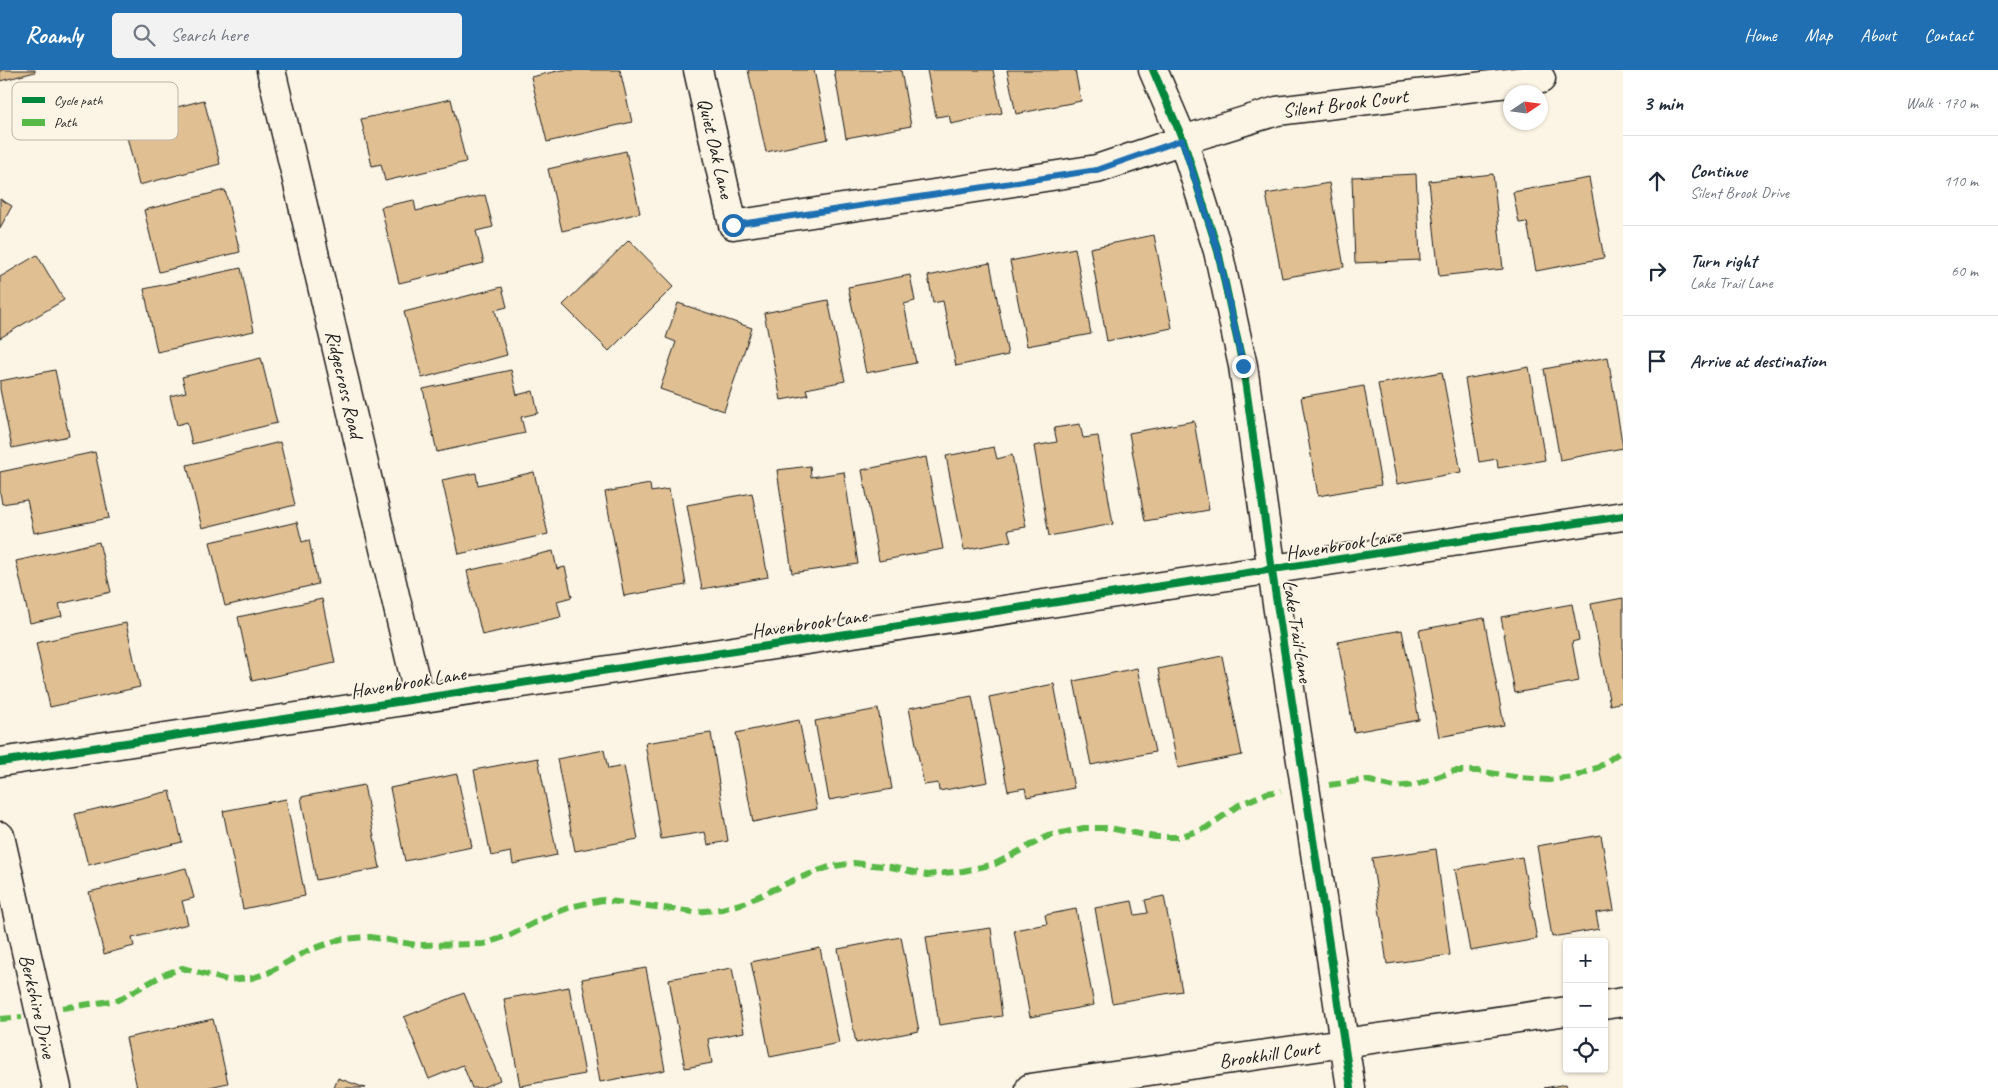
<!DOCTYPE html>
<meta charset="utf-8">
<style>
body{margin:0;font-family:Caveat,sans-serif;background:#f2f2f3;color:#1f2937}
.controls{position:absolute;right:15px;bottom:15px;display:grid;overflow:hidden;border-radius:5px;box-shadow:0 1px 4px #0004}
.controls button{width:45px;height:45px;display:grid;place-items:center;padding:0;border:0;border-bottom:1px solid #e0e1e3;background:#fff;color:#1f2937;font:25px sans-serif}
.compass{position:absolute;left:1503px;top:15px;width:45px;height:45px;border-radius:50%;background:#fff;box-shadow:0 1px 4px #0004;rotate:77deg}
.stop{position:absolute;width:15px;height:15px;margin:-11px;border:4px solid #1f6fb2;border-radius:50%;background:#fff}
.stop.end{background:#1f6fb2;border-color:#fff;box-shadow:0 1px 5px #0008}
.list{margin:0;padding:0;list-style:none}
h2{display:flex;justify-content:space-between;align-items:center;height:65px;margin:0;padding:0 20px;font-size:21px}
h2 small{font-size:16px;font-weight:400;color:#747a83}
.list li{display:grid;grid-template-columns:32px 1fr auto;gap:15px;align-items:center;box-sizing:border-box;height:90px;padding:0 20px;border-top:1px solid #e0e1e3}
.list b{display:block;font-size:19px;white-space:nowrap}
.list p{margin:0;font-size:16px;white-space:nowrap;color:#747a83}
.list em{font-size:16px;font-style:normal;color:#747a83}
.icon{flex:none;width:28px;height:28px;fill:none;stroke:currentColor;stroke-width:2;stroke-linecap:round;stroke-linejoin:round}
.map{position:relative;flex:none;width:1623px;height:1018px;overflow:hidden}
header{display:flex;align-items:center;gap:30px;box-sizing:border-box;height:70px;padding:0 25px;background:#1f6fb2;color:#fff}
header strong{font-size:24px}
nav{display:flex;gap:28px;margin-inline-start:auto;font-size:18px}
.search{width:350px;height:45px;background:#f2f2f3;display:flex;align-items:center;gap:12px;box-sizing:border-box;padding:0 18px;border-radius:5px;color:#747a83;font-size:19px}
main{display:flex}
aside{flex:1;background:#fff}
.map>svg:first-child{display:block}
.building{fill:#e0c093;stroke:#1c1c1c}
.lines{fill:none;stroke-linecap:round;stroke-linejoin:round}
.minor-casing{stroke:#1c1c1c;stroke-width:31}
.minor{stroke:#fcf5e5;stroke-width:28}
.quiet{stroke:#58b947;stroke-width:6;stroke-dasharray:12 6;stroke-linecap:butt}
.cycleway-casing{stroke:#fcf5e5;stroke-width:11}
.cycleway{stroke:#00873e;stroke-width:8}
.route{stroke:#1f6fb2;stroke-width:6}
.labels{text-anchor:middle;stroke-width:4;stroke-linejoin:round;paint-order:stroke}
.street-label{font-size:20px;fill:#1c1c1c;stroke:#fcf5e5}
.key{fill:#fcf5e5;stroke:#b9b4a9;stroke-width:1}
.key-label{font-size:14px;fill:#1c1c1c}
</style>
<header>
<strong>Roamly</strong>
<div class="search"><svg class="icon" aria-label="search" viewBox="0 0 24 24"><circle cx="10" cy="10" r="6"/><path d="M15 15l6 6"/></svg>Search here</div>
<nav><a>Home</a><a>Map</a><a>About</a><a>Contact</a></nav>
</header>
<main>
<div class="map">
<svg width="1623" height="1018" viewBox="0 0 1623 1018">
<rect width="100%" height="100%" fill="#fcf5e5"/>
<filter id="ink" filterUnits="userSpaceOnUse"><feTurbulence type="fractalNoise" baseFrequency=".02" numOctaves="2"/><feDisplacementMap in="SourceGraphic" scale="10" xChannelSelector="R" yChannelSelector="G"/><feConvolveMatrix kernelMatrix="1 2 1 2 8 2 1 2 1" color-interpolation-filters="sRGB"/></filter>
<g filter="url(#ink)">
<path class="building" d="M0 0H35V2L0 11Z
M562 0H620L632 52 547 72 531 7Z
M748 0H814L828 69 766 82Z
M834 0H901L911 56 846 68Z
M927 0H993L1002 43 951 54 949 45 936 47Z
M1007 0H1075L1081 31 1016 44Z
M451 29 466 92 385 111 381 94 372 96 361 49Z
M204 30 220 94 139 115 123 51Z
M626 81 640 143 562 161 548 99Z
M1416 104 1420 190 1355 193 1352 107Z
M1493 104 1503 199 1439 206 1429 111Z
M1589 108 1604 188 1536 201 1527 152 1519 153 1513 122Z
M1329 113 1344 197 1282 208 1266 124Z
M225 120 240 182 159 202 144 140Z
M485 125 493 157 476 161 484 193 399 213 381 137 414 130 416 141Z
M0 129 12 136 0 158Z
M1154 165 1172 258 1107 271 1090 178Z
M629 170 674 216 609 281 563 235Z
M1075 178 1091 264 1027 276 1010 191Z
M37 185 64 230 0 268V207Z
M990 193 1008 285 956 296 943 231 933 233 928 206Z
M241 198 254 261 157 282 144 219Z
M910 205 915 231 904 234 916 293 866 303 848 217Z
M502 217 507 237 495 240 507 285 422 308 404 242Z
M828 230 845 311 806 319 808 325 781 330 764 243Z
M678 233 752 258 724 341 660 319 676 272 666 268Z
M1608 287 1623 378 1560 390 1544 299Z
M261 288 277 353 192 374 187 352 177 355 170 326 186 322 182 307Z
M1529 297 1545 390 1498 398 1497 389 1479 392 1465 309Z
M55 300 69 366 12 378 0 319V311Z
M511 300 517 325 533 321 538 343 521 347 525 363 437 382 423 319Z
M1442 302 1461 402 1397 414 1378 314Z
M1364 316 1381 415 1318 426 1301 327Z
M1194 351 1209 440 1145 451 1129 363Z
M1080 354 1083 368 1098 366 1113 454 1049 466 1034 376 1057 372 1054 358Z
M280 372 295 435 202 458 187 395Z
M994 377 997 389 1012 385 1026 457 1008 460 1011 471 964 480 946 386Z
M95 382 109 448 34 463 27 430 2 434 0 422V402Z
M926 387 943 479 879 491 862 400Z
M810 396 811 407 844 402 858 494 792 503 777 400Z
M534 402 548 464 459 484 442 410 476 403 478 415Z
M650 414 651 422 669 419 686 515 624 526 605 422Z
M752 423 768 507 702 519 687 435Z
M297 452 302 472 309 470 318 514 225 536 210 472Z
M99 472 111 522 59 534 62 546 30 553 16 491Z
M553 481 557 499 565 497 572 527 557 531 561 547 482 565 467 501Z
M1623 528V632L1610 635 1591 534Z
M322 529 335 593 252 611 238 547Z
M1572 534 1579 570 1572 572 1579 611 1515 623 1501 547Z
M1484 548 1504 655 1439 667 1419 560Z
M126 553 140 617 50 637 36 573Z
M1402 560 1419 650 1354 662 1338 572Z
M1222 586 1242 685 1178 698 1158 599Z
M1137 598 1155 682 1091 695 1074 611Z
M1054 614 1074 718 1027 727 1025 718 1008 721 989 627Z
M972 626 988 712 939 721 938 713 924 715 909 638Z
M878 639 892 719 829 730 815 651Z
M799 650 817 739 753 752 736 663Z
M711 663 728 771 708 775 705 762 661 769 645 673Z
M604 680 608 699 624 696 638 769 575 781 557 689Z
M538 688 557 785 513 794 511 782 491 786 474 700Z
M457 704 472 777 405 791 390 718Z
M364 715 380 798 316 810 301 727Z
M170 721 182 772 88 795 75 744Z
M286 729 305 826 243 839 223 741Z
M1601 765 1614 840 1596 843 1599 859 1552 867 1537 776Z
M1436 779 1450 885 1387 894 1372 788Z
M1522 787 1537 869 1470 881 1455 799Z
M186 798 194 828 182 831 188 854 132 868 134 876 104 884 89 822Z
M1164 826 1182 921 1112 933 1095 838 1132 831 1135 845 1148 843 1145 830Z
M1076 839 1094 935 1030 947 1014 860 1047 854 1045 845Z
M991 858 1002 946 939 955 926 867Z
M901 867 919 961 856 973 838 879Z
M820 878 839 973 770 987 751 892Z
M646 898 665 1000 600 1012 582 909Z
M732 898 744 962 708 969 712 993 685 998 669 909Z
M569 917 585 1004 520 1016 504 929Z
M464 923 500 1010 481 1018H472L463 995 429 1009 404 947Z
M213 949 228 1013 205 1018H137L126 968Z
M338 1008 365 1018H334Z
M1566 1014 1567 1018H1544Z"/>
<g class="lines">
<g class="minor-casing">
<path id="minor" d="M271 0 419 627
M698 0 733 155 1097 99 1183 70 1277 41 1541 9
M1153 0 1183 70 1218 181 1243 296 1272 501 1351 1018
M0 692C541 608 1082 531 1623 446
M0 766 57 1018
M1604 935 1623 932
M1030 1018 1567 941"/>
</g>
<use href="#minor" class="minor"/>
<path class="quiet" d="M1329 715 1366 710 1394 717 1415 715 1454 701H1478L1521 708 1549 710 1574 707 1599 697 1623 680
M62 938 118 930 163 905 182 898 227 910 252 908 268 903 307 881 341 869 370 867 417 875 484 874 510 865 552 844 574 836 602 830 694 842 722 839 744 833 794 810 829 797 854 793 891 797 927 805 963 801 995 794 1048 766 1084 758H1109L1155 767H1179L1206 758 1239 735 1267 723 1281 721
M0 949 22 947"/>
<g class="cycleway-casing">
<path id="cycleway" d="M1153 0 1183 70 1218 181 1243 296 1272 501 1351 1018
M0 692C541 608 1082 531 1623 446"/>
</g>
<use href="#cycleway" class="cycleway"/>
</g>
</g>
<g class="lines" filter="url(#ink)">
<path class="route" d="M733 155 1097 100 1182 70 1218 181 1243 296"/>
</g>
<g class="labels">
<g class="street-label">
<text transform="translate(1345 33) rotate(-7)" y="7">Silent Brook Court</text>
<text transform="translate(716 78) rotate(77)" y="7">Quiet Oak Lane</text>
<text transform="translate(345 314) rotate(77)" y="7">Ridgecross Road</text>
<text transform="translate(1343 474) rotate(-9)" y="7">Havenbrook Lane</text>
<text transform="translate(809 553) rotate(-8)" y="7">Havenbrook Lane</text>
<text transform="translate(1298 561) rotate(81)" y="7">Lake Trail Lane</text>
<text transform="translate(408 612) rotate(-9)" y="7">Havenbrook Lane</text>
<text transform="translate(38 936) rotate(77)" y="7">Berkshire Drive</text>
<text transform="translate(1269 984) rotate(-8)" y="7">Brookhill Court</text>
</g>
</g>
<rect x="12" y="12" width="166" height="58" rx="8" class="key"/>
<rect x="22" y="27" width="23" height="6" fill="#00873e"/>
<rect x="22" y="49" width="23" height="7" fill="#58b947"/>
<g class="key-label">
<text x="54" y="35">Cycle path</text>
<text x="54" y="57">Path</text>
</g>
</svg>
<div class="controls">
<button>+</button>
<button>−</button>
<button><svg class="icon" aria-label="locate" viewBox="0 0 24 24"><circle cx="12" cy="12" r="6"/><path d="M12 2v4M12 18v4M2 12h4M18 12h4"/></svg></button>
</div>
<svg class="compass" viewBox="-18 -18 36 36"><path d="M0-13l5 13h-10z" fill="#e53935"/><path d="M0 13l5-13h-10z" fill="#747a83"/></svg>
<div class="stop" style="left:733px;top:155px"></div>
<div class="stop end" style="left:1243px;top:296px"></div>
</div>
<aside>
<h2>3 min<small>Walk · 170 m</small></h2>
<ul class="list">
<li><svg class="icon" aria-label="ahead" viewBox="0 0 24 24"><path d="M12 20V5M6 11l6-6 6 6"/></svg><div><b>Continue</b><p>Silent Brook Drive</p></div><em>110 m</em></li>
<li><svg class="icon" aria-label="right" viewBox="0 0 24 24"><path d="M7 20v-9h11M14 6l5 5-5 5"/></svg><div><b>Turn right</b><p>Lake Trail Lane</p></div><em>60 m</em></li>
<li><svg class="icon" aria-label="arrive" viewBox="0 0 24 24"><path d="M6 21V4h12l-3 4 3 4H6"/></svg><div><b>Arrive at destination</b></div></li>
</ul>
</aside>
</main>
